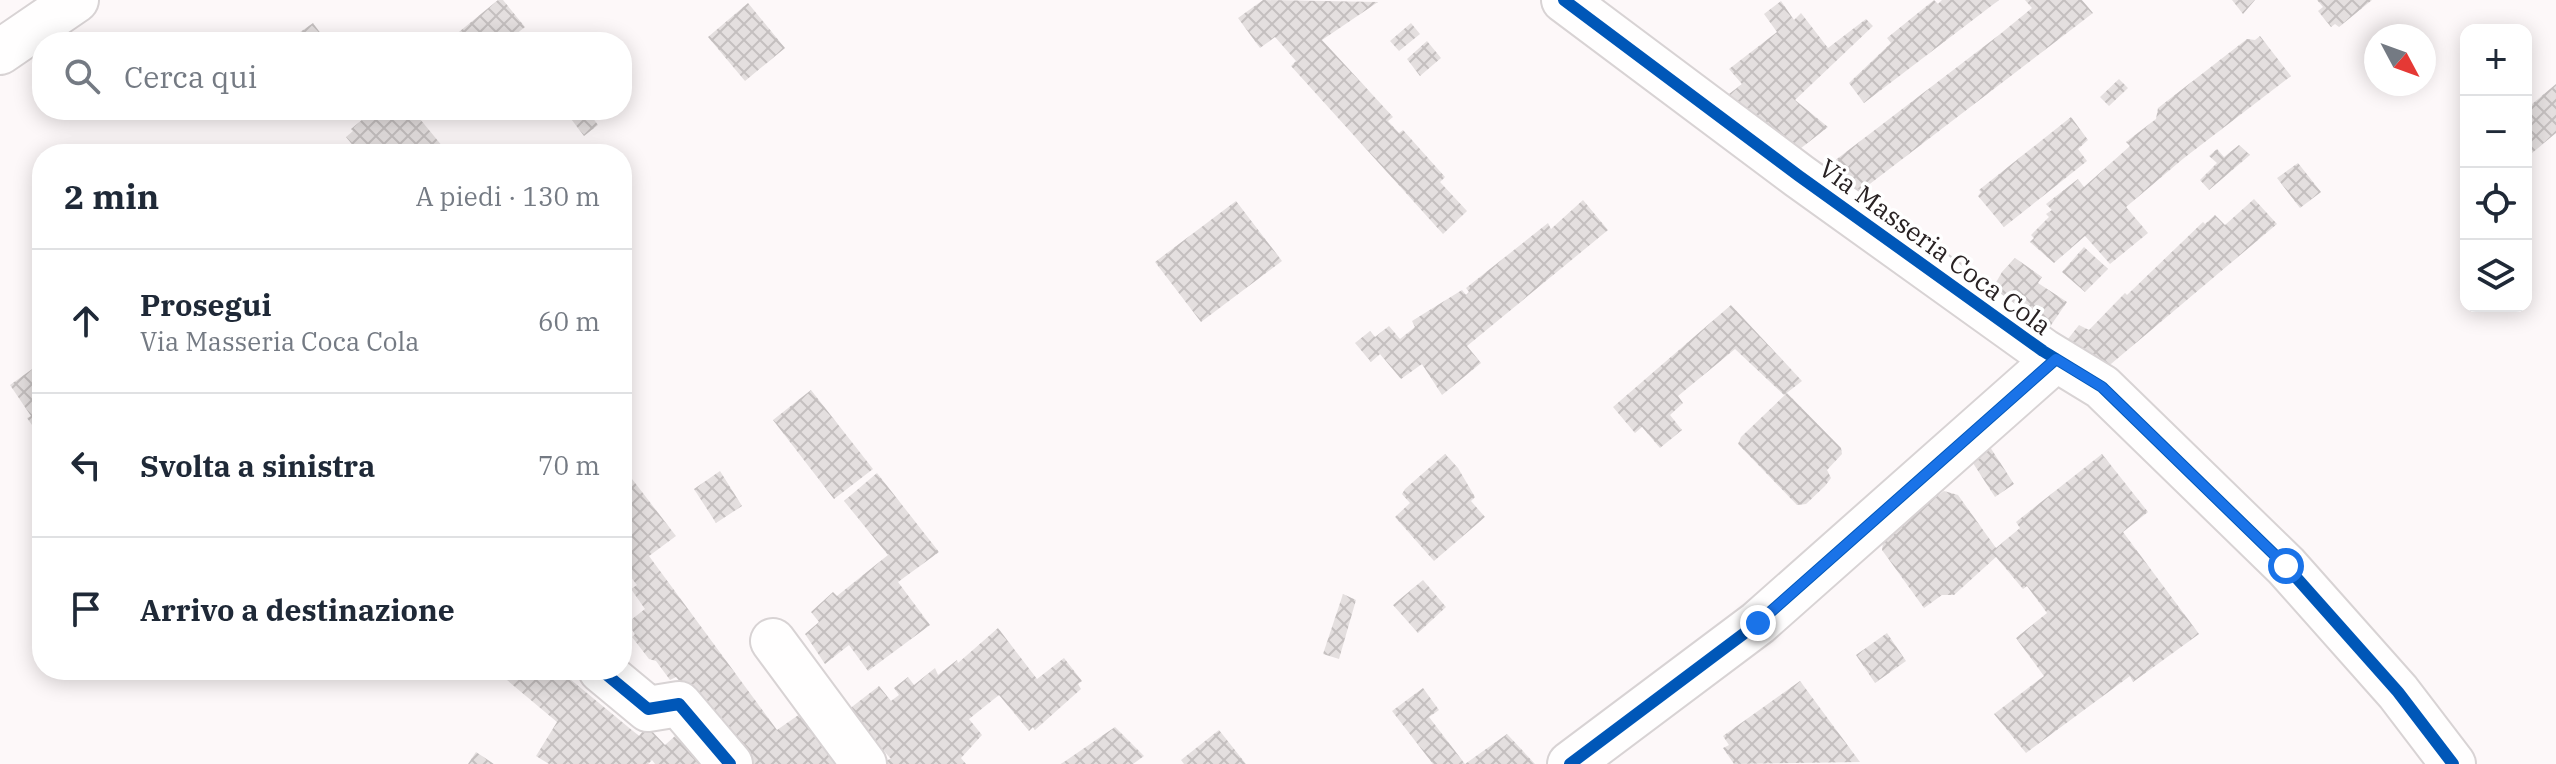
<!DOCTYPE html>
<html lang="it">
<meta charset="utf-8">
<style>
body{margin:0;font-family:"IBM Plex Serif",serif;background:#f2f2f3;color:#1f2937}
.controls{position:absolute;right:24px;top:24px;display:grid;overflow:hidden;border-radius:16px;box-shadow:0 4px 20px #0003}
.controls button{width:72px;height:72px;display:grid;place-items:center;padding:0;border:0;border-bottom:2px solid #e0e1e3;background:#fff;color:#1f2937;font:40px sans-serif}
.compass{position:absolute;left:2364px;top:24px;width:72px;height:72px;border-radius:50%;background:#fff;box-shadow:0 4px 20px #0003;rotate:131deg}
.stop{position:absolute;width:24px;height:24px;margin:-18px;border:6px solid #1a73e8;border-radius:50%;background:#fff}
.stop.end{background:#1a73e8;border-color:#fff;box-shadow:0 2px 8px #0008}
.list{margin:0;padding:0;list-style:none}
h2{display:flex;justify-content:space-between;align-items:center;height:104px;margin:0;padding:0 32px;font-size:34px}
h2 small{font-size:26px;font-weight:400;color:#747a83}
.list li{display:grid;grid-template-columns:52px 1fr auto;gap:24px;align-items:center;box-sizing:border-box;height:144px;padding:0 32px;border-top:2px solid #e0e1e3}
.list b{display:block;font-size:30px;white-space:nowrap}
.list p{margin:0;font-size:26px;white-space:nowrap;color:#747a83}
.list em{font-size:26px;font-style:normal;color:#747a83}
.icon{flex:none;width:44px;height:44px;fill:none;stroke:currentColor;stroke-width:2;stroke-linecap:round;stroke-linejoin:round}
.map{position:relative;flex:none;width:2556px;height:764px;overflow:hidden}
.search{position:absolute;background:#fff;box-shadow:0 4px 20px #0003;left:32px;top:32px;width:600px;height:88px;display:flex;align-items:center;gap:20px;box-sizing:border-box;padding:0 28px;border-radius:32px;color:#747a83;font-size:30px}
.panel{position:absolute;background:#fff;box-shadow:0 4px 20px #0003;left:32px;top:144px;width:600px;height:536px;border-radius:32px}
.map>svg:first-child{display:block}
.building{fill:url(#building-cross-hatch)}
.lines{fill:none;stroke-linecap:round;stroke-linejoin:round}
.minor-casing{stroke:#d8d3d4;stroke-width:48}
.minor{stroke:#fffefe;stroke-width:44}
.cycleway-casing{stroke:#fff;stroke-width:17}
.cycleway{stroke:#0057b8;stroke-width:12}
.route{stroke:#1a73e8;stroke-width:10}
.labels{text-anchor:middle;stroke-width:7;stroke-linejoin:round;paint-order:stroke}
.street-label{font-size:26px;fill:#292223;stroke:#fff}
</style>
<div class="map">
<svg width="2556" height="764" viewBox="0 0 2556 764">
<defs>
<pattern id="building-cross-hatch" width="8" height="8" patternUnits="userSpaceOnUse" patternTransform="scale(2)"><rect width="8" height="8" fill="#e4dfdf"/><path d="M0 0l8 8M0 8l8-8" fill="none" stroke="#c4bfbf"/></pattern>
</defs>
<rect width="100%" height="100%" fill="#fdf8f9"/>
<path class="building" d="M498 0H503L525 27 506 42H459L454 36Z
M1263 0 1378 2 1322 40 1393 117 1388 121 1399 133 1403 130 1445 177 1440 182 1467 211 1443 234 1291 66 1296 61 1275 37 1260 48 1238 18Z
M1934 0 1938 4 1942 0H1999L1864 103 1849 83 1891 43 1887 38Z
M2025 0H2082L2093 13 1858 193 1851 185 1847 188 1829 165 1999 35 2032 8Z
M2232 0H2255L2243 14Z
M2317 0H2372L2339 27 2335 24 2331 27 2318 11 2323 7Z
M1781 1 1794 20 1801 13 1828 48 1866 19 1873 26 1795 100 1828 127 1796 152 1757 123 1729 94 1742 84 1729 69 1777 32 1764 14Z
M748 3 785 48 745 81 708 37Z
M313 23 327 42H286Z
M1411 23 1420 34 1399 51 1390 41Z
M2260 36 2291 76 2184 158 2126 207 2148 233 2110 264 2085 236 2054 263 2030 242 2034 238 2031 235 2049 217 2046 214 2052 210 2046 204 2078 179 2084 187 2130 146 2126 142 2156 119 2158 108 2247 39 2255 40Z
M1427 41 1441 58 1420 76 1407 59Z
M2119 79 2128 88 2109 106 2100 97Z
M2556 84V133L2526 158V109Z
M374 110H420L415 113 443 147 434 154H360L346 137 353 131 351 129Z
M567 110H587L598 125 584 136 565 111Z
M2071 117 2088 140 2078 149 2087 161 2004 227 1978 196 1981 192 1979 190Z
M2239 145 2250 155 2209 190 2200 180 2217 163 2209 156 2217 149 2224 157Z
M2298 163 2321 192 2300 208 2277 178Z
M2254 199 2277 224 2105 369 2064 344 2079 325 2089 330 2125 293 2127 295 2203 222 2205 224 2215 215 2225 225Z
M1583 200 1608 230 1467 346 1481 363 1442 395 1422 364 1401 379 1380 354 1371 362 1355 343 1370 331 1375 337 1389 326 1400 339 1415 327 1412 321 1462 290 1466 295 1469 292 1466 288 1548 223 1551 229Z
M1236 201 1282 261 1201 322 1155 262Z
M2084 247 2108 269 2085 292 2062 272Z
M2015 258 2042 277 2038 283 2067 302 2047 331 1990 293 2002 272Z
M1731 305 1802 381 1784 395 1735 349 1678 396 1683 403 1670 415 1682 430 1660 448 1642 427 1635 433 1613 407Z
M42 362V439L27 418 31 416 10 385Z
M811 390 873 469 834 499 773 420Z
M1787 393 1841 448 1842 454 1827 470 1831 478 1825 486 1806 504 1797 505 1738 444 1741 437Z
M1990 447 2014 484 1995 497 1971 460Z
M1445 454 1458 468 1475 497 1471 501 1485 517 1434 561 1395 517 1410 503 1402 494 1405 489Z
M2102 454 2148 512 2123 532 2199 634 2133 682 2130 676 2026 753 1994 714 2044 676 2016 638 2047 613 2027 586 2023 589 1996 557 1954 595H1942L1924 608 1882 550 1884 535 1944 491 1958 495 1996 548 2020 528 2016 522Z
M622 466 676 536 649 556 777 730 807 709 845 764H753L726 725H723L693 697 676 677 670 680 656 661 649 659 632 637 635 634 627 623 645 609 631 589 637 585 622 566Z
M720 471 742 506 716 523 694 489Z
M877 473 939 552 898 582 930 625 868 671 849 645 825 664 805 634 819 622 811 612 833 592 837 596 888 555 844 501Z
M1423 580 1446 607 1418 633 1393 605Z
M1343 594 1356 600 1339 659 1323 654Z
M998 628 1037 679 1064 658 1082 681 1078 684 1081 689 1035 730 1033 727 1029 731 999 695 969 719 982 735 961 758 966 764H882L880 762 891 759 884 751 880 753 871 742 875 739 870 732 863 737 844 713 879 686 891 701 899 695 894 688 908 677 914 685 935 668 938 675 957 660 958 663Z
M1887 633 1906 661 1875 683 1856 655Z
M495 670H559L639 736 647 726 665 745 684 728 720 764H655L652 760 648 764H549L536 756 557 722Z
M1800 681 1860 762 1734 764 1723 748 1729 745 1723 736Z
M1423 688 1439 710 1429 717 1465 764 1507 734 1535 764H1433L1392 711Z
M1115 727 1144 756 1133 764H1061Z
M1219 730 1246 764H1184L1181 760Z
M476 752 494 764H468Z"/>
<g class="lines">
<g class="minor-casing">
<path id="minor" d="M1564 0 1799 176 2043 351 2102 387 2286 566 2398 692 2453 764
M0 52 76 0
M773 641 864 764
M601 670 648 709 679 704 730 764
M1570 764 1758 623 2056 359"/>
</g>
<use href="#minor" class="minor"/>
<g class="cycleway-casing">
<path id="cycleway" d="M1564 0 1799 176 2043 351 2102 387 2286 566 2398 692 2453 764
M601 670 648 709 679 704 730 764
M1570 764 1758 623 2056 359"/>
</g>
<use href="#cycleway" class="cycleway"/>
</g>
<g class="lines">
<path class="route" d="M1758 623 2056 359 2102 387 2286 566"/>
</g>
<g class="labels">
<g class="street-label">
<text transform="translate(1935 247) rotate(36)" y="9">Via Masseria Coca Cola</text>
</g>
</g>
</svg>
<div class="controls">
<button>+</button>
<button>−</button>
<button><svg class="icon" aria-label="locate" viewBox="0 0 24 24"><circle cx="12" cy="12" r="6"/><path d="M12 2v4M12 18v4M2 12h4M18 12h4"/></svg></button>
<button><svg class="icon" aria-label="layers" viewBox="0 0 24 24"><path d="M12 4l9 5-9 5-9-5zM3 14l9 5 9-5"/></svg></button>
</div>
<svg class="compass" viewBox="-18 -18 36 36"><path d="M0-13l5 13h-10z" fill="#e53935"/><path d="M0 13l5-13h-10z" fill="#747a83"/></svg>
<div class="stop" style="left:2286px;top:566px"></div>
<div class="stop end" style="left:1758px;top:623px"></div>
<div class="search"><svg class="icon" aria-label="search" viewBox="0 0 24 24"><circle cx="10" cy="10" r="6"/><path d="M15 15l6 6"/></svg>Cerca qui</div>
<section class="panel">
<h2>2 min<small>A piedi · 130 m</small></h2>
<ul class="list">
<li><svg class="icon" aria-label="ahead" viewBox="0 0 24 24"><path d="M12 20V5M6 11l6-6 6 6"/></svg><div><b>Prosegui</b><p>Via Masseria Coca Cola</p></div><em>60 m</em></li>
<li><svg class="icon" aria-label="left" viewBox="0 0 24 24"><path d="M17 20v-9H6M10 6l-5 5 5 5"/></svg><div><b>Svolta a sinistra</b></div><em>70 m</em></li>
<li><svg class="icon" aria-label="arrive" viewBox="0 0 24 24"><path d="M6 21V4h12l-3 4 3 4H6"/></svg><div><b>Arrivo a destinazione</b></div></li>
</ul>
</section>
</div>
